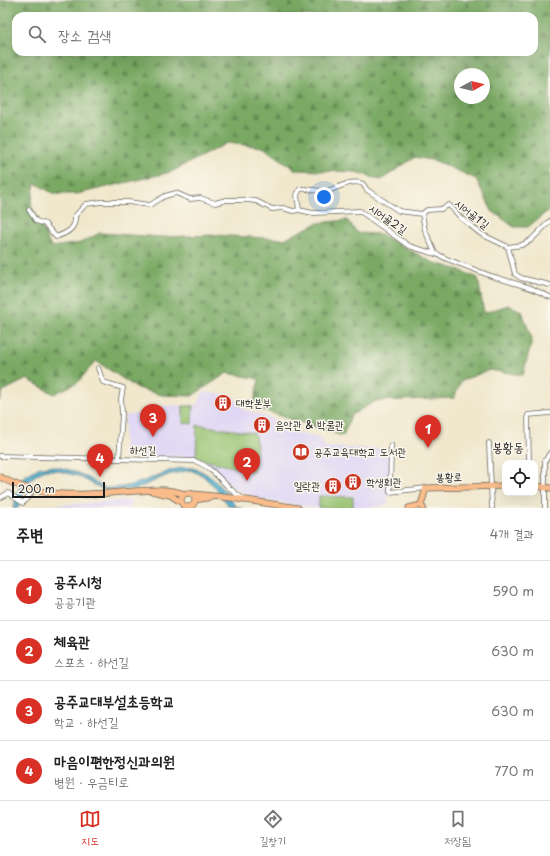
<!DOCTYPE html>
<html lang="ko">
<meta charset="utf-8">
<style>
body{margin:0;font-family:"Playpen Sans","Poor Story",sans-serif;background:#f6f6f6;color:#222}
.controls{position:absolute;right:12px;bottom:12px;display:grid;overflow:hidden;border-radius:8px;box-shadow:0 4px 16px #0002}
.controls button{width:36px;height:36px;display:grid;place-items:center;padding:0;border:0;border-bottom:1px solid #e0e0e0;background:#fff;color:#222;font:20px sans-serif}
.compass{position:absolute;left:454px;top:68px;width:36px;height:36px;border-radius:50%;background:#fff;box-shadow:0 4px 16px #0002;rotate:82deg}
.scale{position:absolute;left:12px;bottom:10px;width:93px;box-sizing:border-box;padding-left:4px;border:2px solid #1c1c1c;border-top:0;font-size:11px;line-height:14px;white-space:nowrap;color:#1c1c1c;-webkit-text-stroke:3px #fbf7ec;paint-order:stroke}
.you{position:absolute;left:324px;top:197px;width:14px;height:14px;margin:-10px;border:3px solid #fff;border-radius:50%;background:#1a73e8;box-shadow:0 0 0 6px #1a73e833}
.badge{display:grid;place-items:center;width:26px;height:26px;border-radius:50%;background:#d93025;color:#fff;font-size:13px;font-weight:700}
.pin{position:absolute;translate:-50% -33px;filter:drop-shadow(0 1px 2px #0008)}
.pin::after{content:'';position:absolute;top:21px;width:14px;height:12px;background:inherit;clip-path:polygon(0 0,100% 0,50% 100%)}
.list{margin:0;padding:0;list-style:none}
h2{display:flex;justify-content:space-between;align-items:center;height:52px;margin:0;padding:0 16px;font-size:17px}
h2 small{font-size:13px;font-weight:400;color:#767676}
.list li{display:grid;grid-template-columns:26px 1fr auto;gap:12px;align-items:center;box-sizing:border-box;height:60px;padding:0 16px;border-top:1px solid #e0e0e0}
.list b{display:block;font-size:15px;white-space:nowrap}
.list p{margin:0;font-size:13px;white-space:nowrap;color:#767676}
.list em{font-size:13px;font-style:normal;color:#767676}
.icon{flex:none;width:22px;height:22px;fill:none;stroke:currentColor;stroke-width:2;stroke-linecap:round;stroke-linejoin:round}
.map{position:relative;flex:none;width:550px;height:508px;overflow:hidden}
.search{position:absolute;background:#fff;box-shadow:0 4px 16px #0002;left:12px;right:12px;top:12px;height:44px;display:flex;align-items:center;gap:10px;box-sizing:border-box;padding:0 14px;border-radius:12px;color:#767676;font-size:15px}
.sheet{height:292px;background:#fff}
nav{display:flex;justify-content:space-around;align-items:center;box-sizing:border-box;height:56px;border-top:1px solid #e0e0e0;background:#fff;font-size:11px;color:#767676}
nav a{display:grid;justify-items:center;gap:2px}
nav .on{color:#d93025}
.map>svg:first-child{display:block}
.built{fill:#ded5f5}
.forest{fill:url(#forest-firs);stroke:#4a6240;fill-rule:evenodd}
.garden{fill:#97c371;stroke:#5a7046}
.water{fill:#4aa9c9;stroke:#336272}
.lines{fill:none;stroke-linecap:round;stroke-linejoin:round}
.stream{stroke:#4aa9c9;stroke-width:1}
.minor-casing{stroke:#66635a;stroke-width:5.5}
.major-casing{stroke:#66635a;stroke-width:7}
.minor{stroke:#fff;stroke-width:4}
.major{stroke:#fabc8b;stroke-width:5.5}
.labels{text-anchor:middle;stroke-width:3;stroke-linejoin:round;paint-order:stroke}
.street-label{font-size:11px;fill:#1c1c1c;stroke:#fbf7ec}
.poi-label{font-size:11px;fill:#1c1c1c;stroke:#fbf7ec;text-anchor:start}
.quarter-label{font-size:13px;fill:#1c1c1c;stroke:#fbf7ec}
</style>
<div class="map">
<svg width="550" height="508" viewBox="0 0 550 508">
<defs>
<pattern id="forest-firs" width="22" height="20" patternUnits="userSpaceOnUse"><rect width="22" height="20" fill="#79a963"/><path d="M5 1l3.5 6h-7zM16 11l3.5 6h-7z" fill="#628951"/></pattern>
</defs>
<rect width="100%" height="100%" fill="#fbf7ec"/>
<filter id="ink" filterUnits="userSpaceOnUse"><feTurbulence type="fractalNoise" baseFrequency=".025" numOctaves="2"/><feDisplacementMap in="SourceGraphic" scale="8" xChannelSelector="R" yChannelSelector="G"/><feConvolveMatrix kernelMatrix="1 2 1 2 8 2 1 2 1" color-interpolation-filters="sRGB"/></filter>
<filter id="wash" filterUnits="userSpaceOnUse"><feTurbulence type="fractalNoise" baseFrequency=".012" numOctaves="4" result="noise"/><feDisplacementMap in="SourceGraphic" scale="16" xChannelSelector="R" yChannelSelector="G"/><feGaussianBlur stdDeviation="0.9" result="paint"/><feColorMatrix in="noise" values="0 0 0 0 0 0 0 0 0 0 0 0 0 0 0 0 0 1.4 0 .05"/><feComposite in="paint" operator="in"/></filter>
<g filter="url(#wash)">
<rect width="100%" height="100%" fill="#f0e7cc"/>
<path class="built" d="M204 392 232 395 243 409 277 420 279 430 322 438 325 447 390 449 388 505 368 508H316L255 499 235 489 210 466 195 458 123 457 125 416 144 413 149 406 197 405Z
M131 500 132 508 32 507Z"/>
<path class="forest" d="M0 0H550V209L528 227H514L492 211 476 179 436 161 415 157 381 180 356 172 296 170 263 147 227 143 171 172 77 194H54L35 183 31 205 51 247 80 243 100 233 164 237 214 235 284 239 318 223 347 220 357 233 380 234 432 262 457 269 478 278 484 313 508 305 522 311 532 340 523 375 489 370 461 381 454 398 376 401 351 415 343 436 253 407 259 379 227 373 192 396 162 395 137 388 96 361 77 383 54 394 27 379 3 391 0 401ZM16 16H534V52H16ZM460 74H484V98H460Z"/>
<path class="garden" d="M183 406H193L192 424 183 423Z
M197 425 254 433 257 447 253 472 196 458Z
M319 496 353 497V508H319Z"/>
<path class="water" d="M52 466C68 469 81 473 95 482 99 484 104 489 108 488 169 487 186 432 236 507L243 508 229 506 214 486 202 475 190 470 168 475 136 489 106 491 78 476 55 470H46L37 474 30 480 26 485 18 508H13L23 477 40 467Z"/>
<g class="lines">
<path class="stream" d="M209 476 214 481"/>
</g>
</g>
<g filter="url(#ink)">
<g class="lines">
<g class="minor-casing">
<path id="minor" d="M29 210 36 221 45 224 56 237C67 233 76 229 75 216L86 204 101 202H128L150 205 165 196 176 193 190 199 200 198 215 203 226 200H246L256 201 272 209 283 208 293 211 299 210 313 213 360 211 409 246 439 255 447 259 491 276 531 288 550 297
M299 210 297 195 300 189C309 188 317 192 326 191 338 189 351 178 363 184L367 190 399 211 422 214 427 210 441 209 449 205 461 218 481 234 508 247 522 245 531 240 550 221
M422 214 425 230 435 253
M508 247 515 274 521 278 550 285
M98 368 103 382 123 388 121 399 122 414 119 459
M489 443 492 508
M391 445 390 492 426 488
M0 456 195 461C216 468 225 489 244 499
M529 463 528 415 550 413
M0 498 8 493 23 503 33 491
M545 508V461L550 453"/>
</g>
<g class="major-casing">
<path id="major" d="M0 477C43 501 89 494 136 491 157 490 163 488 185 494
M535 486 550 488
M152 491 170 495 181 502
M181 500a7 7 0 1 1 14 0a7 7 0 1 1-14 0Z
M193 494 232 498 298 508
M195 500 211 497
M421 505 426 488 505 486
M409 508 421 505 423 508"/>
</g>
<use href="#minor" class="minor"/>
<use href="#major" class="major"/>
</g>
</g>
<defs>
<g id="building-disc" transform="scale(0.9)"><circle r="9.5" fill="#c8321e" stroke="#fbf7ec"/><path d="M-4-6H4V6H1V3H-1V6H-4ZM-2.5-4.3h1.7v1.8h-1.7ZM.8-4.3h1.7v1.8H.8ZM-2.5-1h1.7V.8h-1.7ZM.8-1h1.7V.8H.8Z" fill="#fff"/></g>
<g id="library-disc" transform="scale(0.9)"><circle r="9.5" fill="#c8321e" stroke="#fbf7ec"/><path d="M-6-4Q-3-5.5-.7-3.5V5Q-3 3-6 4ZM6-4Q3-5.5 .7-3.5V5Q3 3 6 4Z" fill="#fff"/></g>
</defs>
<g fill-rule="evenodd">
<use href="#building-disc" x="223" y="403"/>
<use href="#building-disc" x="262" y="425"/>
<use href="#library-disc" x="301" y="452"/>
<use href="#building-disc" x="353" y="482"/>
<use href="#building-disc" x="333" y="486"/>
</g>
<g class="labels">
<g class="street-label">
<text transform="translate(472 214) rotate(38)" y="4">시어골1길</text>
<text transform="translate(388 219) rotate(35)" y="4">시어골2길</text>
<text transform="translate(143 450) rotate(1)" y="4">하선길</text>
<text transform="translate(449 477) rotate(-1)" y="4">봉황로</text>
</g>
<g class="poi-label">
<text x="236" y="407">대학본부</text>
<text x="275" y="429">음악관 &amp; 박물관</text>
<text x="314" y="456">공주교육대학교 도서관</text>
<text x="366" y="486">학생회관</text>
<text x="320" y="490" text-anchor="end">일락관</text>
</g>
<g class="quarter-label">
<text x="508" y="452">봉황동</text>
</g>
</g>
</svg>
<div class="controls">
<button><svg class="icon" aria-label="locate" viewBox="0 0 24 24"><circle cx="12" cy="12" r="6"/><path d="M12 2v4M12 18v4M2 12h4M18 12h4"/></svg></button>
</div>
<svg class="compass" viewBox="-18 -18 36 36"><path d="M0-13l5 13h-10z" fill="#e53935"/><path d="M0 13l5-13h-10z" fill="#767676"/></svg>
<div class="scale">200 m</div>
<div class="you"></div>
<div class="pin badge" style="left:428px;top:448px">1</div>
<div class="pin badge" style="left:247px;top:481px">2</div>
<div class="pin badge" style="left:153px;top:437px">3</div>
<div class="pin badge" style="left:100px;top:477px">4</div>
<div class="search"><svg class="icon" aria-label="search" viewBox="0 0 24 24"><circle cx="10" cy="10" r="6"/><path d="M15 15l6 6"/></svg>장소 검색</div>
</div>
<section class="sheet">
<h2>주변<small>4개 결과</small></h2>
<ul class="list">
<li><span class="badge">1</span><div><b>공주시청</b><p>공공기관</p></div><em>590 m</em></li>
<li><span class="badge">2</span><div><b>체육관</b><p>스포츠 · 하선길</p></div><em>630 m</em></li>
<li><span class="badge">3</span><div><b>공주교대부설초등학교</b><p>학교 · 하선길</p></div><em>630 m</em></li>
<li><span class="badge">4</span><div><b>마음이편한정신과의원</b><p>병원 · 우금티로</p></div><em>770 m</em></li>
</ul>
</section>
<nav>
<a class="on"><svg class="icon" aria-label="map" viewBox="0 0 24 24"><path d="M3 6l6-2 6 2 6-2v14l-6 2-6-2-6 2zM9 4v14M15 6v14"/></svg>지도</a>
<a><svg class="icon" aria-label="directions" viewBox="0 0 24 24"><path d="M12 3l9 9-9 9-9-9zM9 14v-3h6M13 9l2 2-2 2"/></svg>길찾기</a>
<a><svg class="icon" aria-label="saved" viewBox="0 0 24 24"><path d="M7 4h10v16l-5-4-5 4z"/></svg>저장됨</a>
</nav>
